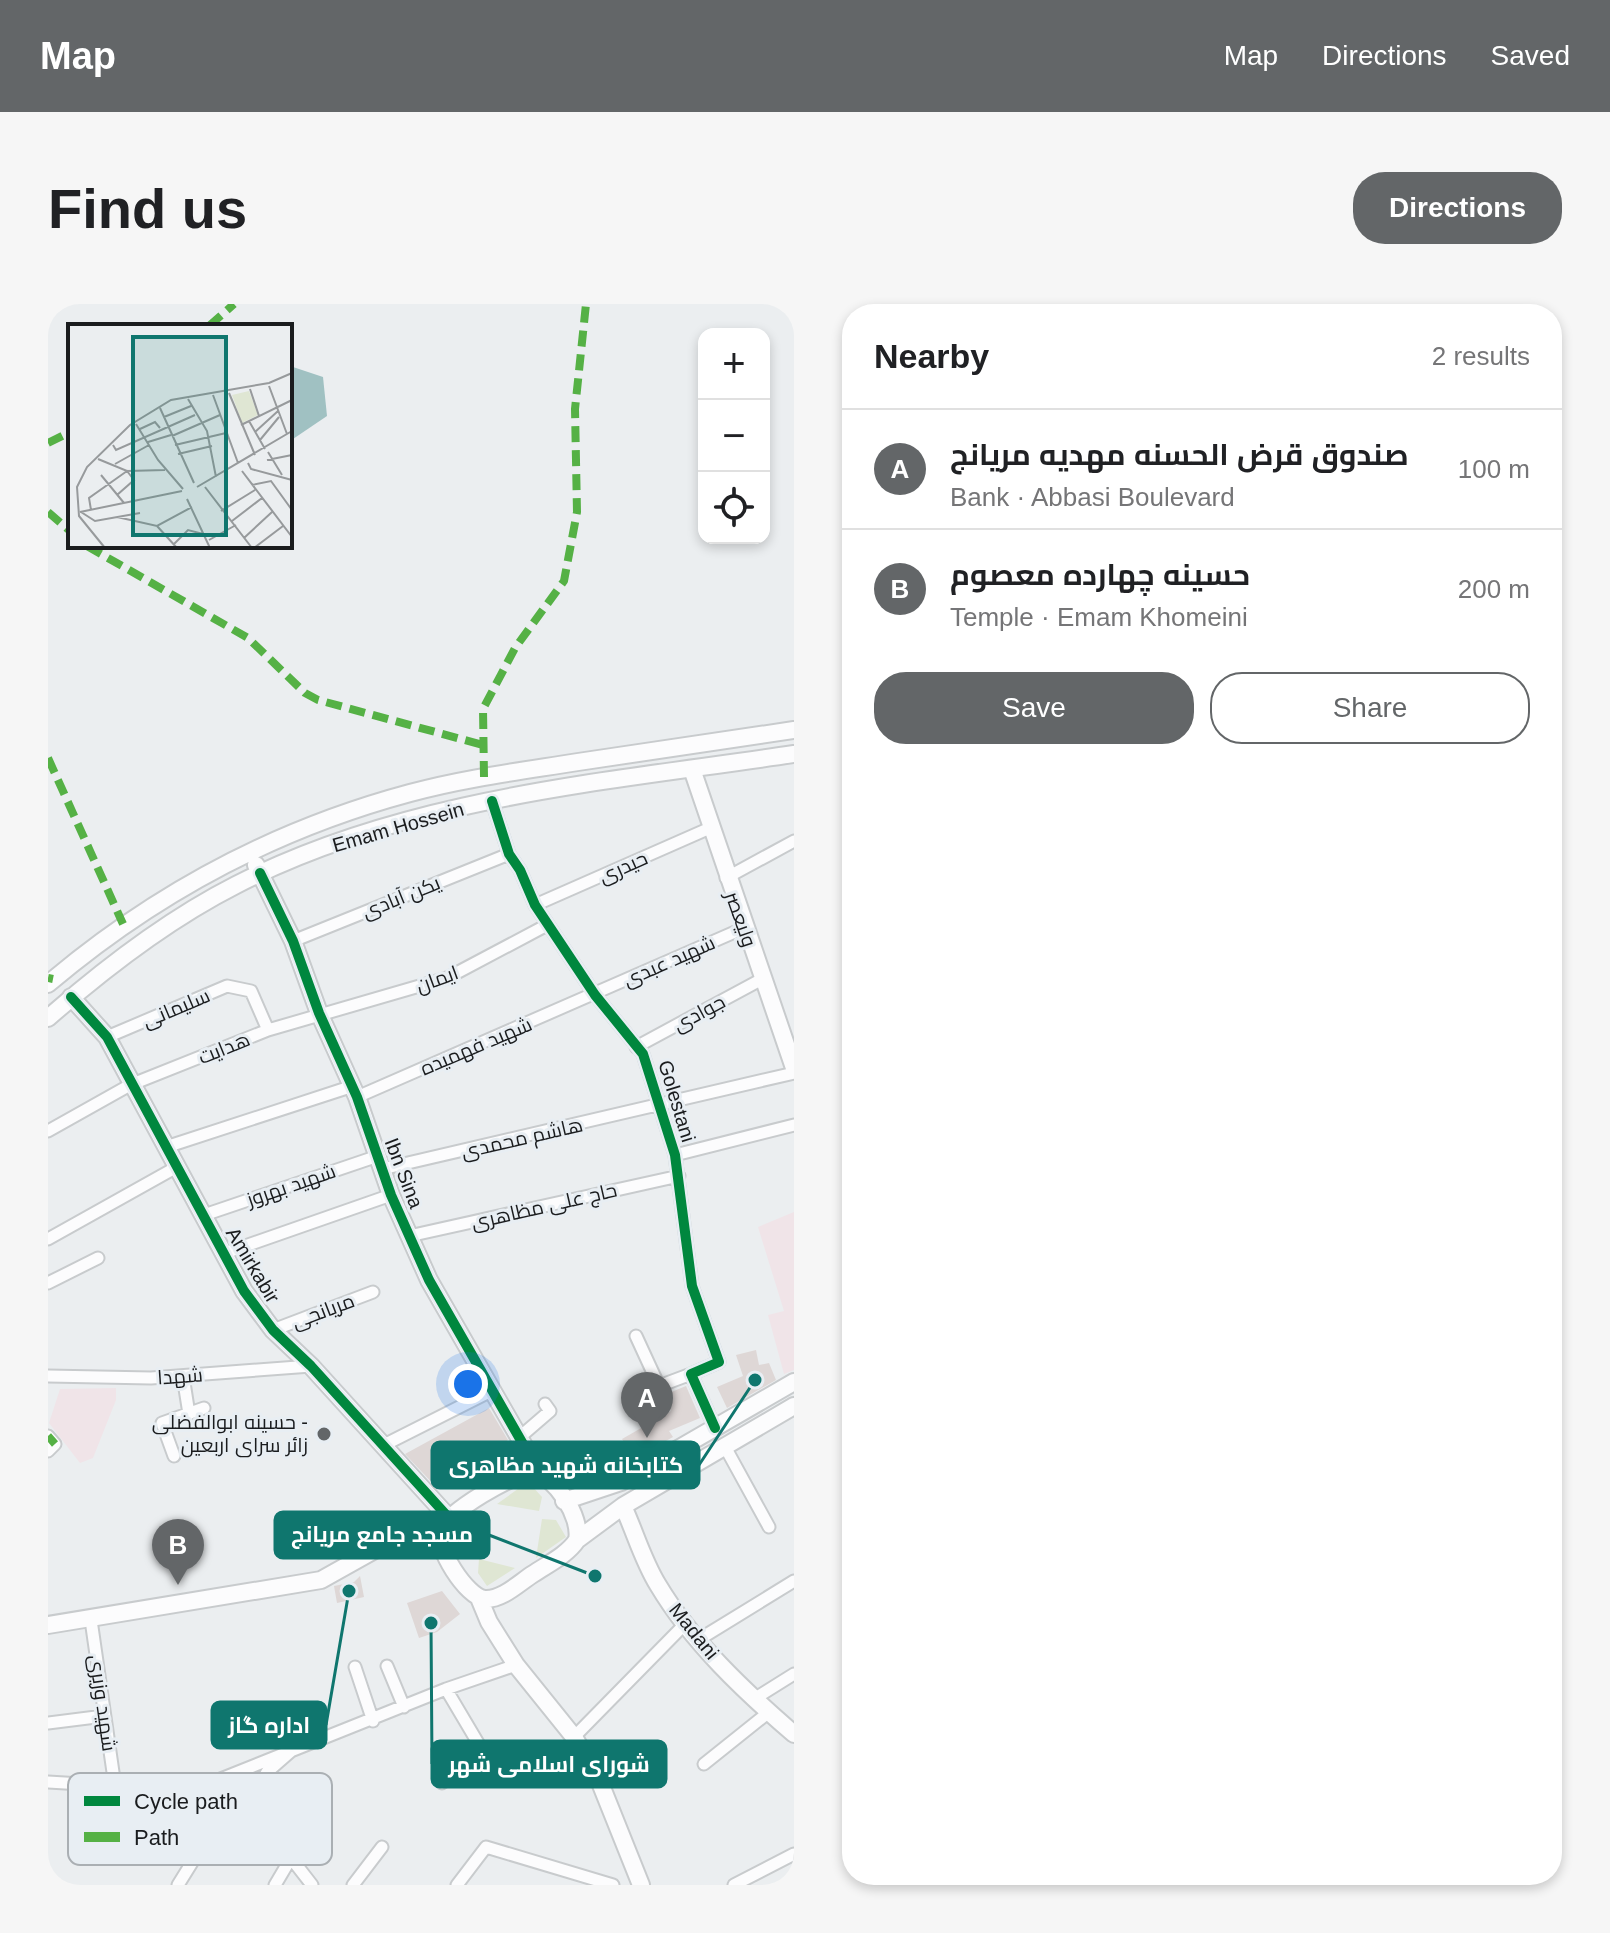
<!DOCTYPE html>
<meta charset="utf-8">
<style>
body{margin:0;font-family:Helvetica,Cairo,sans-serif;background:#f6f6f6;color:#202124}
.controls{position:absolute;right:24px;top:24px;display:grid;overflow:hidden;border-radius:16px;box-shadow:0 4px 12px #0003}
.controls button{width:72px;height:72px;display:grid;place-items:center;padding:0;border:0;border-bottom:2px solid #e0e0e0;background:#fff;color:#202124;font:40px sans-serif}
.you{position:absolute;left:420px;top:1080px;width:28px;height:28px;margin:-20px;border:6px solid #fff;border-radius:50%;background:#1a73e8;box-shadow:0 0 0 12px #1a73e833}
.badge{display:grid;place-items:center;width:52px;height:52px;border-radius:50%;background:#636668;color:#fff;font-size:26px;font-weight:700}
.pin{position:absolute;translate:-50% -66px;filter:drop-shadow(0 2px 4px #0008)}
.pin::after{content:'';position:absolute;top:42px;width:28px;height:24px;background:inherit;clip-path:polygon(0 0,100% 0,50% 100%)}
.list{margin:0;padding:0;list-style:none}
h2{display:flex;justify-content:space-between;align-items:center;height:104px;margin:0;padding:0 32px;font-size:34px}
h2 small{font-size:26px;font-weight:400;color:#757577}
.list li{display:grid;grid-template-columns:52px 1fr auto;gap:24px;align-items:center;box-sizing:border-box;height:120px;padding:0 32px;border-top:2px solid #e0e0e0}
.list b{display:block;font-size:30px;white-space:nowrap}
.list p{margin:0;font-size:26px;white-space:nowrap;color:#757577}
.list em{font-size:26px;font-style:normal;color:#757577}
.actions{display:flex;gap:16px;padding:24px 32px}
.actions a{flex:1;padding:18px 0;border:2px solid #636668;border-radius:32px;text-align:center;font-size:28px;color:#636668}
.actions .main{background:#636668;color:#fff}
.icon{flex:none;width:44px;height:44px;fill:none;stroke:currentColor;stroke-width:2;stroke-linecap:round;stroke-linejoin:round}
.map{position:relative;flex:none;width:746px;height:1581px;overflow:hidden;border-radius:32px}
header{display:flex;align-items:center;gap:48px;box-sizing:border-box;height:112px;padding:0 40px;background:#636668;color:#fff}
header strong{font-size:38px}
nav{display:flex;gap:44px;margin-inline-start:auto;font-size:28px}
.intro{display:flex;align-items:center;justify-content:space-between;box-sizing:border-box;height:192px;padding:0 48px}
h1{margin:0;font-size:56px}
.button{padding:20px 36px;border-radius:32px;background:#636668;color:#fff;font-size:28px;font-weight:700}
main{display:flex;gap:48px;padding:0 48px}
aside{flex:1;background:#fff;border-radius:32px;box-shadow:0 4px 12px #0003}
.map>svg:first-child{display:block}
.education{fill:#f0e4e8}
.green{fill:#dfe6d3}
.water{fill:#a0c1c2}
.building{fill:#ded7d6}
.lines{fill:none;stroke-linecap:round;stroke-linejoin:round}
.street-casing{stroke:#c8cbcd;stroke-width:15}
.secondary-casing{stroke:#c8cbcd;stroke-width:20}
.street{stroke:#fcfcfd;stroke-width:11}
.secondary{stroke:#fcfcfd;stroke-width:16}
.quiet{stroke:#55b145;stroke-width:8;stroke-dasharray:16 8;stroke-linecap:butt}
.cycleway-casing{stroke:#e8eef3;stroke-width:15}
.cycleway{stroke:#00873e;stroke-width:10}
.poi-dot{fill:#636668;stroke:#e8eef3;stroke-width:3}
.labels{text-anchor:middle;stroke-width:6;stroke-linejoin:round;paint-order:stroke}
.street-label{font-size:20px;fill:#1a1c1e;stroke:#e8eef3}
.poi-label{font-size:20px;fill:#1a1c1e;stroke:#e8eef3;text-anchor:end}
.inset-road{fill:none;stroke:#979a9c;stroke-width:2}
.view{fill:#0f766e;fill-opacity:0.15;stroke:#0f766e;stroke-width:4}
.inset-edge{fill:none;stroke:#1a1c1e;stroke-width:4}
.key{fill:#e8eef3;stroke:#aaafb3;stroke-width:2}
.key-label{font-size:22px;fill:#1a1c1e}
.leader{fill:none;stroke:#0f766e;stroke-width:3}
.callout-dot{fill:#0f766e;stroke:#e8eef3;stroke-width:3}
.callout{fill:#0f766e;stroke:#0f766e;stroke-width:3}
.callout-label{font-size:22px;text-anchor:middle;font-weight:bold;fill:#fff}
</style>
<header>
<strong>Map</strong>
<nav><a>Map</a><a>Directions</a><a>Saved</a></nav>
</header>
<div class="intro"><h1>Find us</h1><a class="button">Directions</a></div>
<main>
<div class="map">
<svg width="746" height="1581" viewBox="0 0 746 1581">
<rect width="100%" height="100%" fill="#ebeef0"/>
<path class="education" d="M746 908V1066L736 1070 720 1011 736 1007 710 923Z
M68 1084V1096L45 1154 32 1159 1 1119 12 1085Z"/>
<path class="green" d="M474 1182H484L494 1193 491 1207 449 1200Z
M494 1215 508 1216 518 1233 488 1254Z
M431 1255 467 1264 439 1282 430 1269Z"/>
<path class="water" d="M242 62 275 73 279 112 245 135H242Z"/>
<path class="building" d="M708 1046 711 1061 721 1059 728 1076 679 1104 669 1083 695 1072 688 1051Z
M638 1082 652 1114 621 1127 625 1133 586 1155 574 1135 623 1107 616 1091Z
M441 1104 460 1136 389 1184 357 1150Z
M312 1272 316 1293 289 1299 286 1282 306 1278Z
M394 1287 412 1310 389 1328 371 1334 359 1299Z"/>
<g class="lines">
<g class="street-casing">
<path id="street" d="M444 497 461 550 472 566 487 601 547 691 595 750 627 851 644 982 671 1058 643 1070 667 1124
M678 574 746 537
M487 601 662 524
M245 637 461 550
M59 733 179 682 203 687 220 726
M588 743 714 675
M309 793 696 624
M0 827 82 781 220 726 399 674 499 621
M118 843 305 782
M627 851 746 821
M334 865 746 769
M156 911 330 852
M361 932 631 872
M0 935 127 864
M177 949 343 891
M0 979 50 954
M225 1026 325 988
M588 1032 611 1082 643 1070
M0 1072 103 1074 263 1062
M135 1072 141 1110
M0 1132 7 1140 0 1147
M473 1132 502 1107 497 1100
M336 1141 443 1087
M676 1141 721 1223
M126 1152 114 1119 156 1104
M43 1316 67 1482
M650 1336 746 1277
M339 1362 356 1403
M307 1363 325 1417
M706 1395 746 1370
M0 1419 56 1412
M526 1433 637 1320
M656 1460 721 1408
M0 1478 67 1482 135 1478 196 1508 219 1468 243 1447 398 1385 468 1361
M137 1478 170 1476 235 1450
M394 1479 433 1444 398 1385
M196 1508 243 1554 264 1581
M130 1581 179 1502
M227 1581 243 1554
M305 1581 334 1543
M409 1581 438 1543 565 1581
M686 1581 746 1550"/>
</g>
<g class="secondary-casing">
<path id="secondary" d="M644 465 746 764
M208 561 245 637 271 709 309 793 343 891 381 976 491 1168
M0 680C106 590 228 525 362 489 417 474 474 467 530 458 602 447 674 436 746 426
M23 693 59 733 196 987 225 1026 263 1062 401 1214
M0 714C57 664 119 616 188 581 359 493 559 478 746 450
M485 1167C507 1172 534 1213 529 1236 519 1251 500 1260 485 1270 471 1279 454 1296 437 1295 419 1294 386 1242 393 1226 400 1207 465 1170 485 1167Z
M516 1197 573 1178 746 1078
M575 1202C587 1228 595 1257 610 1281 644 1338 696 1387 746 1430
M529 1236 575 1202 746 1102
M431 1294 441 1318 468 1361 526 1433 551 1476 593 1581
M0 1321 273 1276 357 1229 371 1227 391 1232"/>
</g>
<use href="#street" class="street"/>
<use href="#secondary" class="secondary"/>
<path class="quiet" d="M161 22 186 0
M0 139 22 128
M0 208 22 227
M39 242 200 334 257 389 270 396 435 441
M0 454 75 620
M436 473 435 405 467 344 516 277 529 208 527 105 538 0
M0 674 5 675
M0 1132 7 1140"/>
<g class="cycleway-casing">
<path id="cycleway" d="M444 497 461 550 472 566 487 601 547 691 595 750 627 851 644 982 671 1058 643 1070 667 1124
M212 569 245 637 271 709 309 793 343 891 381 976 491 1168
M23 693 59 733 196 987 225 1026 263 1062 401 1214"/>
</g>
<use href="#cycleway" class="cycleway"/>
</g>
<circle class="poi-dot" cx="276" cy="1130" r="8"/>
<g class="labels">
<g class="street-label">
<text transform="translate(350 523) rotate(-16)" y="7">Emam Hossein</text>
<text transform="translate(575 563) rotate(-24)" y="7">حیدری</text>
<text transform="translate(353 593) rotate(-22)" y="7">یکن آبادی</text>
<text transform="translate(693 615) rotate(71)" y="7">ولیعصر</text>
<text transform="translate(621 657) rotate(-24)" y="7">شهید عبدی</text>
<text transform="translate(389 675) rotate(-20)" y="7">ایمان</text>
<text transform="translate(128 704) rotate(-23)" y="7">سلیمانی</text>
<text transform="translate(651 709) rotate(-28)" y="7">جوادی</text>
<text transform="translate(428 742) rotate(-23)" y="7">شهید فهمیده</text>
<text transform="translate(176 744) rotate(-22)" y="7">هدایت</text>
<text transform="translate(629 797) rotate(73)" y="7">Golestani</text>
<text transform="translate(474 834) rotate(-13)" y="7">هاشم محمدی</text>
<text transform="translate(356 869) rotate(69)" y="7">Ibn Sina</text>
<text transform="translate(243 881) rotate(-19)" y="7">شهید بهروز</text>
<text transform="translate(496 902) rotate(-13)" y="7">حاج علی مظاهری</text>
<text transform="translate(205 961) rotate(59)" y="7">Amirkabir</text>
<text transform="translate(275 1007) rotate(-21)" y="7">مریانجی</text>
<text transform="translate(132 1072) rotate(-4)" y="7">شهدا</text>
<text transform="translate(646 1327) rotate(51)" y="7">Madani</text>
<text transform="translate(55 1399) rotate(82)" y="7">شهید وزیری</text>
</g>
<g class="poi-label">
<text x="260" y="1125">حسینه ابوالفضلی -<tspan x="260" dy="23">زائر سرای اربعین</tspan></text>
</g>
</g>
<g transform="translate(20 20)">
<rect width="224" height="224" fill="#ebeef0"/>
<path d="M181 67 190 91 174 99 164 71Z" fill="#dfe6d3"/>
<path class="inset-road" d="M201 62 219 110M182 65 191 92M161 69 187 131M145 71 170 139M120 75 139 107 148 153M92 84 126 159M96 93 123 82M181 97 197 125M68 100 90 136 115 165M173 101 224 76M72 105 87 98 92 104M187 108 210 87M104 112 152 91M192 116 211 93M80 118 103 111M45 121 48 126 127 91M107 121 158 109M200 128 214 151M110 130 144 122M30 135 59 147 97 146M199 136 224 131M180 139 183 145 224 156M47 140 81 121M174 147 224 213M33 151 56 179M184 161 203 157 224 186M129 163 224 107M137 163 184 224M119 175 142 224M23 186 21 174 59 147 66 156 49 171M153 187 187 166M12 188 114 167M13 188 27 197 72 189M49 193 89 202 124 183M164 197 194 174M89 202 109 224M176 214 204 188M141 216 168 201M106 220 120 206 139 211M37 224 11 192 9 163 19 143 62 101 103 76 201 59 224 49M186 224 215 202"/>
<path class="view" d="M65 13H158V211H65Z"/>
<rect width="224" height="224" class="inset-edge"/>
</g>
<rect x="20" y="1469" width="264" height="92" rx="12" class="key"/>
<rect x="36" y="1492" width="36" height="10" fill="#00873e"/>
<rect x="36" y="1528" width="36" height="10" fill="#55b145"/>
<g class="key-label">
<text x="86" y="1505">Cycle path</text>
<text x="86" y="1541">Path</text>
</g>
<path class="leader" d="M707 1076L651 1161M547 1272L441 1231M301 1287L278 1421M383 1319L384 1460"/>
<g class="callout-dot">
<circle cx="707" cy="1076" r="8"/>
<circle cx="547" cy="1272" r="8"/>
<circle cx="301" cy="1287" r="8"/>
<circle cx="383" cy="1319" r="8"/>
</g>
<g class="callout">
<rect x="384" y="1138" width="267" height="46" rx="8"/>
<rect x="227" y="1208" width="214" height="46" rx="8"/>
<rect x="164" y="1398" width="114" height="46" rx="8"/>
<rect x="384" y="1437" width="234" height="46" rx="8"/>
</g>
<g class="callout-label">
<text x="518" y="1169">کتابخانه شهید مظاهری</text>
<text x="334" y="1238">مسجد جامع مریانج</text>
<text x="221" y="1429">اداره گاز</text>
<text x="501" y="1468">شورای اسلامی شهر</text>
</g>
</svg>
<div class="controls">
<button>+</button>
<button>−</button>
<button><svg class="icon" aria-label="locate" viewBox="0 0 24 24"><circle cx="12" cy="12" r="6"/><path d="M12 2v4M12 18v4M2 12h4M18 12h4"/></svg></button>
</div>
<div class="you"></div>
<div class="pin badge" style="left:599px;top:1134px">A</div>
<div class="pin badge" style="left:130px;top:1281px">B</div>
</div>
<aside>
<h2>Nearby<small>2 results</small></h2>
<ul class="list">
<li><span class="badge">A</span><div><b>صندوق قرض الحسنه مهدیه مریانج</b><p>Bank · Abbasi Boulevard</p></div><em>100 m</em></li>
<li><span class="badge">B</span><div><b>حسینه چهارده معصوم</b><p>Temple · Emam Khomeini</p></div><em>200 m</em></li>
</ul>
<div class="actions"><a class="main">Save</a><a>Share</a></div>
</aside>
</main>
